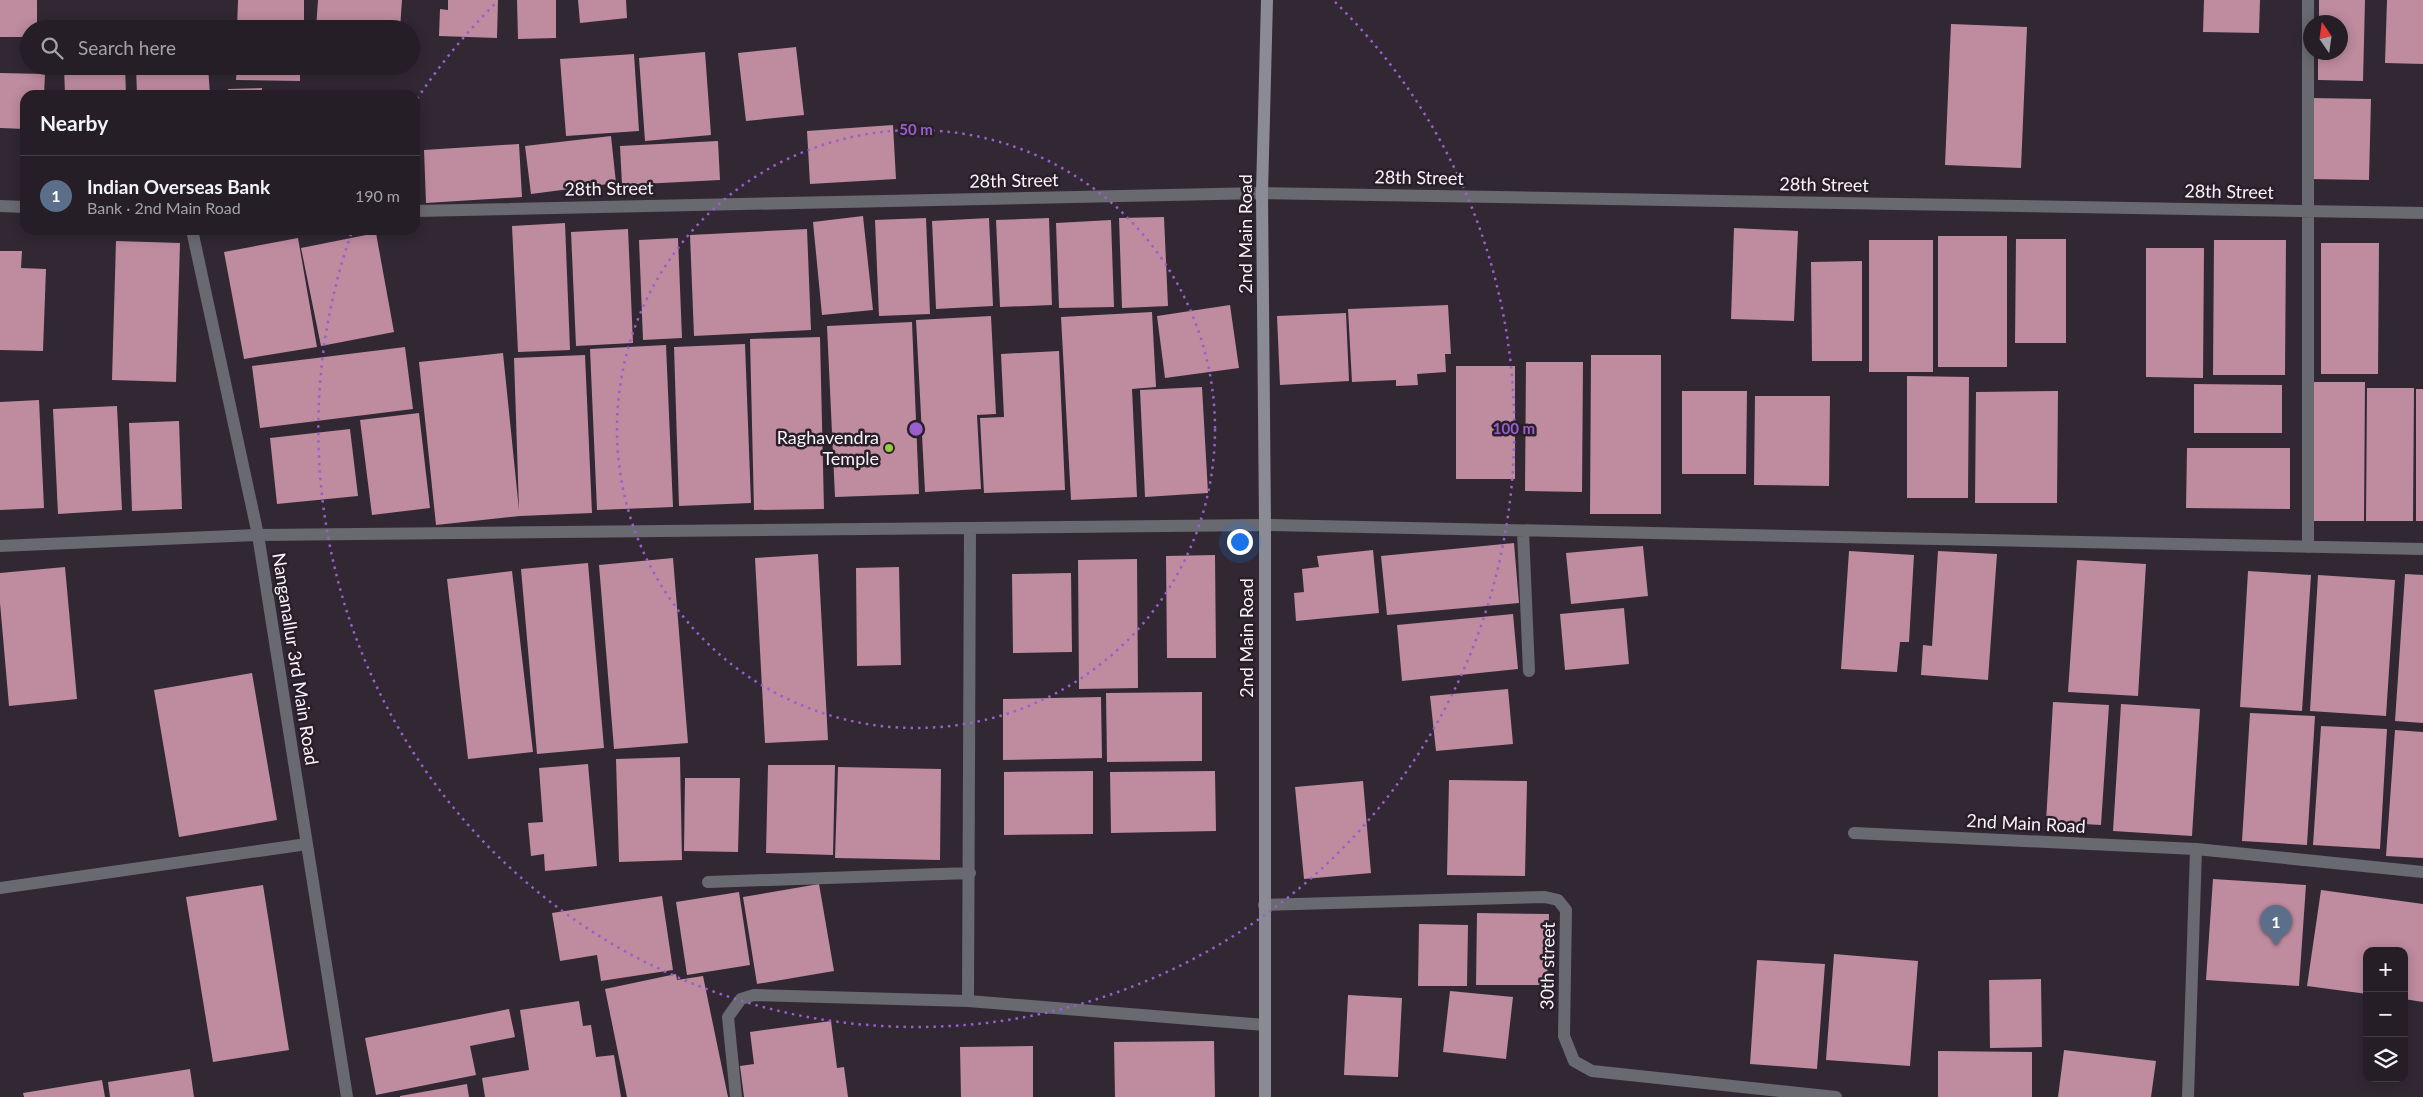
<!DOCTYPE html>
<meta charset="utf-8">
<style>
body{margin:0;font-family:Lato,sans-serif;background:#2d272e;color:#f1f3f6}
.controls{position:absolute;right:15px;bottom:15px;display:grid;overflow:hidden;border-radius:10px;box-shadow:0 2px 12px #0003}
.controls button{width:45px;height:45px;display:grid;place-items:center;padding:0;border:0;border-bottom:1px solid #423c43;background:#251e26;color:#f1f3f6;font:25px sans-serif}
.compass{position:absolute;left:2303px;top:15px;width:45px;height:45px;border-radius:50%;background:#251e26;box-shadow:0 2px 12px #0003;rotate:347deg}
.you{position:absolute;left:1239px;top:541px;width:18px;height:18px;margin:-12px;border:4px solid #fff;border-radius:50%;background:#1a73e8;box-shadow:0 0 0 8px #1a73e833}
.badge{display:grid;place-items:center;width:32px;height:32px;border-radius:50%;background:#8bbbb9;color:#fff;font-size:16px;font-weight:700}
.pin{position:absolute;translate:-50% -41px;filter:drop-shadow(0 1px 2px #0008)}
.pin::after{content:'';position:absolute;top:26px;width:18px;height:15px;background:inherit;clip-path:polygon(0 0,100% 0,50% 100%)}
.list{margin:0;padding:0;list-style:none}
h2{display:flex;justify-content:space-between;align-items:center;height:65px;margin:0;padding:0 20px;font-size:21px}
h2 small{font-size:16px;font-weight:400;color:#a3a2a7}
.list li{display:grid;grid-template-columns:32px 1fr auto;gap:15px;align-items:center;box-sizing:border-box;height:80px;padding:0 20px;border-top:1px solid #423c43}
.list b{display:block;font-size:19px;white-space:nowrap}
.list p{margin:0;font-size:16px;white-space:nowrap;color:#a3a2a7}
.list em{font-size:16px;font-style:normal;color:#a3a2a7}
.icon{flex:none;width:28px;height:28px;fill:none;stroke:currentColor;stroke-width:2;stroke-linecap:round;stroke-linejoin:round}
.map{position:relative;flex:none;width:2423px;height:1097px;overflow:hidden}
.search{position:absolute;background:#251e26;box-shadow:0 2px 12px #0003;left:20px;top:20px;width:400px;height:55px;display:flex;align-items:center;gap:12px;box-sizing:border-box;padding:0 18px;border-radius:28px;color:#a3a2a7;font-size:19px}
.panel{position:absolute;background:#251e26;box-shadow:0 2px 12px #0003;left:20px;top:90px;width:400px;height:145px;border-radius:15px}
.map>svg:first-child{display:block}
.building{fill:#be8b9f}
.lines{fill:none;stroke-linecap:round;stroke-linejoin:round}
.street{stroke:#696970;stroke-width:12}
.secondary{stroke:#8b8b96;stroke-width:12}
.ring{fill:none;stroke:#9a5ece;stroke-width:2.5;stroke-dasharray:2.5 5}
.poi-dot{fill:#96cc39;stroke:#281f29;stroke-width:2}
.labels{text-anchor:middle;stroke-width:5;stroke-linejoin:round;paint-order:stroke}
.street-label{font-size:18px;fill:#f9f3fa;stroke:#281f29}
.poi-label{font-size:18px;fill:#f9f3fa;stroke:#281f29;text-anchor:end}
.centre{fill:#9a5ece;stroke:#281f29;stroke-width:2.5}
.ring-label{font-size:15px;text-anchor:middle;font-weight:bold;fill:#9a5ece;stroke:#281f29;stroke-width:5;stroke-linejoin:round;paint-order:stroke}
</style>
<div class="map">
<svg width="2423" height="1097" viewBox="0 0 2423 1097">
<rect width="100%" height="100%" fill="#312833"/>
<path class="building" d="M0 0H37V29H29V37H0Z
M238 0H304V29H237Z
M318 0H402L400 29H316Z
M448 0H498L497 38 439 36 440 9 448 10Z
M517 0H556V38L518 39Z
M578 0H626L627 18 580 23Z
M2204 0H2260L2259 33 2203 32Z
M2319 0H2365L2363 81 2318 80V52H2340V22H2319Z
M2387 0H2423V64L2385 63Z
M1951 24 2027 27 2021 168 1945 165Z
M796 47 804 115 746 121 738 53Z
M705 52 711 135 645 141 639 58Z
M634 54 639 131 566 136 560 59Z
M64 66H125L126 95H65Z
M136 66H208L210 95H137Z
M237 66H300V81L236 80Z
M0 73 45 74 44 95H25V129L0 128Z
M262 88V95H228V89Z
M2311 98 2371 99 2369 180 2309 179Z
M893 125 896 179 810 184 807 131Z
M611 136 616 183 531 194 525 146Z
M718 141 720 180 622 185 620 146Z
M519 144 522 197 426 203 424 150Z
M863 216 873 310 822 315 813 222Z
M1164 217 1168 306 1122 308 1119 218Z
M926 218 930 314 879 316 875 220Z
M989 218 993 306 936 309 932 221Z
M1049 218 1052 305 1000 307 996 220Z
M1111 220 1114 307 1059 308 1056 223Z
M565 223 570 350 518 352 512 226Z
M1734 228 1798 231 1794 321 1731 319Z
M628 229 633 343 576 346 571 232Z
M807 229 811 330 694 336 690 235Z
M376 233 394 332 321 346 301 248Z
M1938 236H2007V367H1938Z
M298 238 317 347 244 359 224 252Z
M678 238 682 338 643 340 639 240Z
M2016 239H2066V343H2015Z
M1869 240H1933V372H1869Z
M2214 240H2286L2285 375H2213Z
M116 241 180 243 176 382 112 380Z
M2321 243H2379L2378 374H2321Z
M2146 248H2204L2203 378 2146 377Z
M0 251H22L21 268 46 269 43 351 0 350Z
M1862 261V361H1812L1811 262Z
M1230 305 1239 368 1165 378 1157 316Z
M1448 305 1451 354H1445L1446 372 1417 374 1418 385 1396 386V380L1352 382 1348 309Z
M1152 312 1156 387 1132 389 1137 497 1071 500 1061 317Z
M1346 313 1349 381 1280 385 1277 316Z
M991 316 996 414 977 415 981 489 925 492 916 320Z
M912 322 919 494 835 497 827 326Z
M820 337 824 509 754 510 750 339Z
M745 344 751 503 679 506 674 347Z
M666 345 673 507 597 510 590 349Z
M405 347 413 409 260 428 252 366Z
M1059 351 1065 490 984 493 980 418 1004 417 1001 354Z
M503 353 519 510 514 358 585 355 592 513 520 516 436 525 419 362Z
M1591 355H1661V514H1590Z
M1526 362H1583L1582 492 1525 491Z
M1456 366H1515V479H1456Z
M1907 376 1969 377 1968 498H1907Z
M2310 382H2365L2364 521H2309Z
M2194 384 2282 385V433H2194Z
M1202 387 1208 493 1145 497 1140 390Z
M2367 388H2414L2413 521H2366Z
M2416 389H2423V521H2416Z
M1682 391H1747L1746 474H1682Z
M2058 391 2057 503H1975L1976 392Z
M1755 396H1830L1829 486 1754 485Z
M39 400 44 508 0 510V402Z
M117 406 122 510 58 514 53 409Z
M419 413 430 508 372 515 360 420Z
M179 421 182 509 132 511 129 423Z
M350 429 358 496 277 504 270 438Z
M2187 448H2290V509L2186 508Z
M1514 543 1519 603 1387 615 1381 556Z
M1643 546 1648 596 1571 604 1566 553Z
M1373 550 1379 613 1296 621 1294 593 1304 592 1302 569 1319 567 1317 556Z
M1849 551 1914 555 1909 642H1900L1897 672 1841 669Z
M1938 551 1997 554 1988 680 1921 675 1923 645 1932 646Z
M818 554 828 740 765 743 755 558Z
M1215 555 1216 658H1167L1166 556Z
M673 558 688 743 614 749 599 565Z
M1137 559 1138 688 1079 689 1078 560Z
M2077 560 2146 564 2138 696 2068 692Z
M588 563 604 748 537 754 521 569Z
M65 567 77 699 9 706 0 603V573Z
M899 567 901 665 857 666 856 568Z
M512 571 533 752 468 759 447 579Z
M2248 571 2311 575 2302 711 2240 707Z
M1071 573 1072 652 1013 653 1012 574Z
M2405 574 2423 575V723L2395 721Z
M2318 575 2395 580 2386 716 2310 711Z
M1624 608 1629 664 1565 670 1560 614Z
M1513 614 1518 669 1402 681 1397 625Z
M252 673 277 820 179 837 154 690Z
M1508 689 1513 744 1436 751 1430 696Z
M1202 692V761L1107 762 1106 693Z
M1101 697 1102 758 1003 760V699Z
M2053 702 2109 705 2101 825 2046 822Z
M2121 704 2200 709 2192 836 2113 831Z
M2250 713 2315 716 2307 845 2242 841Z
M2321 726 2387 729 2380 849 2313 845Z
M2395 730 2423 732V858L2386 856Z
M680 757 682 860 619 862 616 759Z
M588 764 597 866 545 871 544 854 531 856 528 823 543 822 539 768Z
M768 765H835L833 855 766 853Z
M838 767 941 769 940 860 835 858Z
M1093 771V834L1004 835V772Z
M1215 771 1216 831 1111 833 1110 772Z
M685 778H740L738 852 684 851Z
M1449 780 1527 781 1525 876 1447 875Z
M1363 781 1371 873 1304 879 1295 787Z
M2213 879 2306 885 2299 986 2206 980Z
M819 884 834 971 757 984 743 897Z
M263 885 289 1050 213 1062 186 897Z
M2321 890 2423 904V1002L2404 999V951H2367V994L2307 986Z
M739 892 750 965 687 975 676 902Z
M662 896 673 970 601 981 597 955 560 961 552 913Z
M1477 913 1549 914 1547 985H1476Z
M1419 924 1468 925 1467 986H1418Z
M1834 954 1918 961 1910 1066 1826 1060Z
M1757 960 1825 964 1817 1069 1750 1064Z
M676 974 677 980 703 976 728 1097H627L605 989Z
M2041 979 2042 1047 1990 1048 1989 980Z
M1450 991 1513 997 1506 1059 1443 1052Z
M1348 995 1402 998 1398 1077 1344 1075Z
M579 1001 583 1026 591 1025 596 1057 614 1055 621 1097H485L482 1078 529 1070 520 1010Z
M509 1009 515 1037 470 1046 476 1075 376 1095 365 1038Z
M831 1021 837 1068 844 1067 848 1097H744L740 1066 754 1064 750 1032Z
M1214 1041 1215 1097H1115L1114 1042Z
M1033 1046V1097H961L960 1047Z
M2064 1050 2156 1061 2151 1097H2058Z
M1938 1051 2032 1052V1097H1938Z
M190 1069 194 1097H110L108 1082Z
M102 1080 105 1097H24L23 1093Z
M467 1084 469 1097H400V1096Z"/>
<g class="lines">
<path class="street" d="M0 206 25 207
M415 211 1262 193 2423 213
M192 230 258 535 347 1097
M1523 531 1529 671
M0 546 258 535 1265 525 2423 549
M2308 547V0
M1854 833 2196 849 2423 872
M708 882 970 873
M0 888 307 844
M1264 905 1545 897 1558 900 1566 910 1564 1036 1574 1061 1592 1071 1836 1097
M968 1001 970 528
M736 1097 728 1017 741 999 754 995 968 1001 1265 1025
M2188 1097 2196 849"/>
<path class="secondary" d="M1265 1097V525L1262 193 1267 0"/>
</g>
<g class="ring">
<circle cx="916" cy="429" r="299"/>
<path d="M417 99A598 598 0 0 1 497 2M1335 2A598 598 0 1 1 351 234"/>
</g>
<circle class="poi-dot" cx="889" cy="448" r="5"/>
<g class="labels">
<g class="street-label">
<text transform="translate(1419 178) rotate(1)" y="6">28th Street</text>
<text transform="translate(1014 181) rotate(-1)" y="6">28th Street</text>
<text transform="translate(1824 185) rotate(1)" y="6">28th Street</text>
<text transform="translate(609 189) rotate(-1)" y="6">28th Street</text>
<text transform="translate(2229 192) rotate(1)" y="6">28th Street</text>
<text transform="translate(1246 234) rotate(-90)" y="6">2nd Main Road</text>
<text transform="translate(1247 638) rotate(-90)" y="6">2nd Main Road</text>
<text transform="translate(295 659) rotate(81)" y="6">Nanganallur 3rd Main Road</text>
<text transform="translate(2026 824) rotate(3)" y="6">2nd Main Road</text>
<text transform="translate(1548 966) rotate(-89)" y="6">30th street</text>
</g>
<g class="poi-label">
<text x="879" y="444">Raghavendra<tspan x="879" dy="21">Temple</tspan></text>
</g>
</g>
<circle cx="916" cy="429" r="8" class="centre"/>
<g class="ring-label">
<text x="916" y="135">50 m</text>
<text x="1514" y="434">100 m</text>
</g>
</svg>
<div class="controls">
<button>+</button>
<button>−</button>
<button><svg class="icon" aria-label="layers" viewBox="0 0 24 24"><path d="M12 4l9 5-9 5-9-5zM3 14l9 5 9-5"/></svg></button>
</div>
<svg class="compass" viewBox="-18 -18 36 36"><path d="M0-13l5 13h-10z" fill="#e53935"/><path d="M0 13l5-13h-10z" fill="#a3a2a7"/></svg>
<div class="you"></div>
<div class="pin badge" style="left:2276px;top:946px;background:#5c6f8a">1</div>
<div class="search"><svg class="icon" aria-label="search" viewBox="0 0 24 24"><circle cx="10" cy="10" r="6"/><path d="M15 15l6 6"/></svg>Search here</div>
<section class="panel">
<h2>Nearby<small></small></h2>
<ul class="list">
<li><span class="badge" style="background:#5c6f8a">1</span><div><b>Indian Overseas Bank</b><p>Bank · 2nd Main Road</p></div><em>190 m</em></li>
</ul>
</section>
</div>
